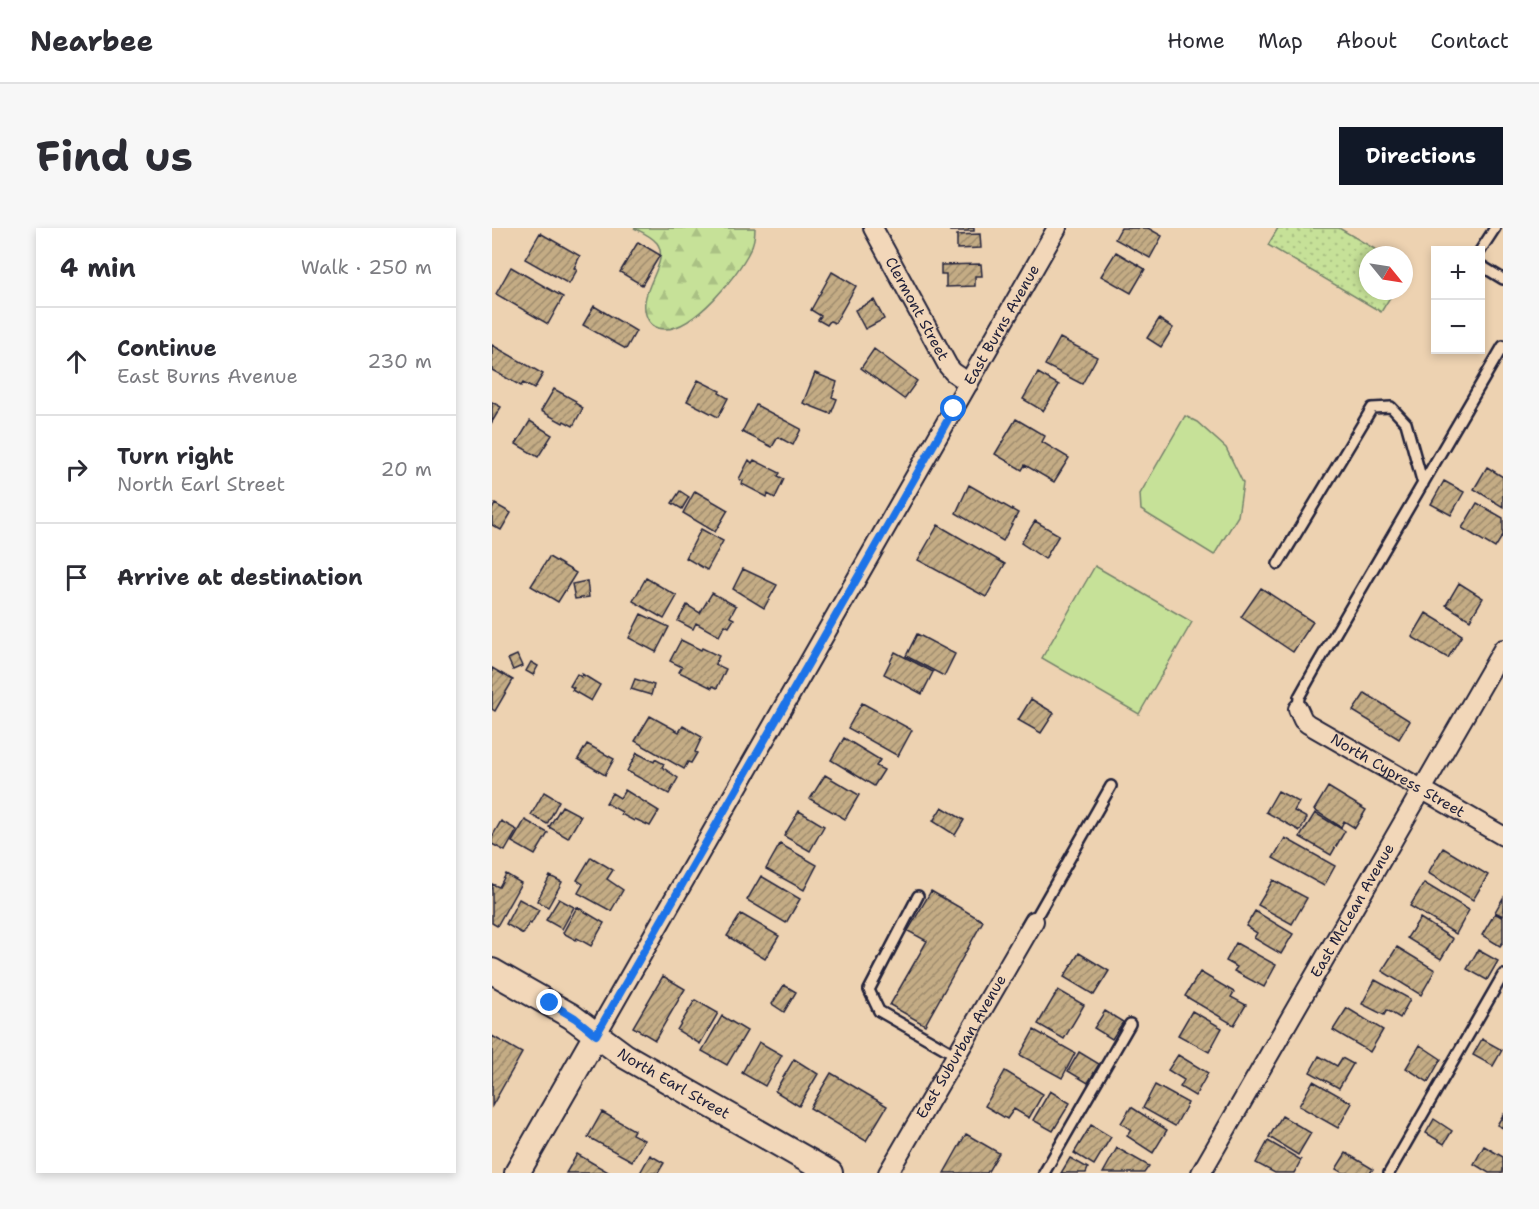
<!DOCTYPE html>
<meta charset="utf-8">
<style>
body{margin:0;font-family:"Shantell Sans",sans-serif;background:#f7f7f7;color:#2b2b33}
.controls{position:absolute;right:18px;top:18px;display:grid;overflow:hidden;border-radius:0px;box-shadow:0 3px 9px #0003}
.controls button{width:54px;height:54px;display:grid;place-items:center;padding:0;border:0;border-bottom:2px solid #e1e1e2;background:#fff;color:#2b2b33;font:30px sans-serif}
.compass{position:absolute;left:867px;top:18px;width:54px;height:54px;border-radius:50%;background:#fff;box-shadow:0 3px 9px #0003;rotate:120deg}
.stop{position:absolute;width:18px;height:18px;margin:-14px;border:4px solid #1a73e8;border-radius:50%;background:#fff}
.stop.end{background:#1a73e8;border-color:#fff;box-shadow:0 2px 6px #0008}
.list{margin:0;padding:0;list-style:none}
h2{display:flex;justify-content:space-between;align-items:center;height:78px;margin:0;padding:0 24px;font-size:26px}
h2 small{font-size:20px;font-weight:400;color:#7c7c81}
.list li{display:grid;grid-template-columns:39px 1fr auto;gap:18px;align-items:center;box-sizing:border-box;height:108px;padding:0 24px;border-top:2px solid #e1e1e2}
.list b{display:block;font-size:22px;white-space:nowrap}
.list p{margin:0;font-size:20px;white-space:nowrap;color:#7c7c81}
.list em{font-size:20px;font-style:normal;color:#7c7c81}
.icon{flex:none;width:33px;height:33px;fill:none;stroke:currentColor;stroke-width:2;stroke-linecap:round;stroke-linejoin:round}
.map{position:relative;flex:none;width:1011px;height:945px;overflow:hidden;border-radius:0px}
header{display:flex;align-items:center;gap:36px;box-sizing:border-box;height:84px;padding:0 30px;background:#fff;border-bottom:2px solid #e1e1e2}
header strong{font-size:28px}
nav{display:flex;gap:33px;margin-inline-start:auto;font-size:21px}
.intro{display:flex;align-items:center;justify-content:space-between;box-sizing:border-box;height:144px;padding:0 36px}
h1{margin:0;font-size:42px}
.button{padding:15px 27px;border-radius:0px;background:#111827;color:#fff;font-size:21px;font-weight:700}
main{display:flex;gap:36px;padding:0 36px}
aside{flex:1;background:#fff;border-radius:0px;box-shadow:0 3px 9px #0003}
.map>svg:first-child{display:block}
.forest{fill:url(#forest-firs);stroke:#74826a;stroke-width:1.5}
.park{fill:#c6e198;stroke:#74826a;stroke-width:1.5}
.garden{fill:url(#garden-dots);stroke:#74826a;stroke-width:1.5}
.building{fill:url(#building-hatch);stroke:#22223b;stroke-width:1.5}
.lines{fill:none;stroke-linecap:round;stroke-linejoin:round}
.service-casing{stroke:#22223b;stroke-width:14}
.minor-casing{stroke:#22223b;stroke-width:22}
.tertiary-casing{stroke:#22223b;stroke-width:28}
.service{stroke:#f2d7b9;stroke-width:9}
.minor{stroke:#f2d7b9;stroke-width:18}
.tertiary{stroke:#f2d7b9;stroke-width:24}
.route{stroke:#1a73e8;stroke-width:8}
.labels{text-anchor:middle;stroke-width:6;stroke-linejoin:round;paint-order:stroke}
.street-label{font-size:15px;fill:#22223b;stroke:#f2d7b9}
</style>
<header>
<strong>Nearbee</strong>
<nav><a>Home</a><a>Map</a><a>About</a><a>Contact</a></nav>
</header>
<div class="intro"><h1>Find us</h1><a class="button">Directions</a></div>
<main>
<aside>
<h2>4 min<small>Walk · 250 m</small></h2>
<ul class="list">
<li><svg class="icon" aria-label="ahead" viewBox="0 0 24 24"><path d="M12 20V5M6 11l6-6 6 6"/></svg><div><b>Continue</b><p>East Burns Avenue</p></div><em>230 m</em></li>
<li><svg class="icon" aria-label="right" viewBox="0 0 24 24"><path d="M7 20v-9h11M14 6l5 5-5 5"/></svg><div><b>Turn right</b><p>North Earl Street</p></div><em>20 m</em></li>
<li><svg class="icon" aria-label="arrive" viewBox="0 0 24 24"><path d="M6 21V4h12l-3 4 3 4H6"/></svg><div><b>Arrive at destination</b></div></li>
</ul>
</aside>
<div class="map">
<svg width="1011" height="945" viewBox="0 0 1011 945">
<defs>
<pattern id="forest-firs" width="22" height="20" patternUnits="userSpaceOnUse" patternTransform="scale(1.5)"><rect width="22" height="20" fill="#c6e198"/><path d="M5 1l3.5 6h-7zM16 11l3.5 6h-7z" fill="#aac184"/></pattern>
<pattern id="garden-dots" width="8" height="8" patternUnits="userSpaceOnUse" patternTransform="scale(1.5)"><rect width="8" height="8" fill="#c6e198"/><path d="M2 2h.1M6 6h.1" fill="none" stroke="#aac184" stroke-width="1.8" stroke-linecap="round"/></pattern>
<pattern id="building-hatch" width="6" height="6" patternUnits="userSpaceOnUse" patternTransform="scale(1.5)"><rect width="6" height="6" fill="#c4ac85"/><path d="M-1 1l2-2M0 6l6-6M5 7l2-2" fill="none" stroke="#9f8c6e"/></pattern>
</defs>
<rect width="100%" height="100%" fill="#edd2b1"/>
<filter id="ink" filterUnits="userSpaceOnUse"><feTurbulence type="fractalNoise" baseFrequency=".0167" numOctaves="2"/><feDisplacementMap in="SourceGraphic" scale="12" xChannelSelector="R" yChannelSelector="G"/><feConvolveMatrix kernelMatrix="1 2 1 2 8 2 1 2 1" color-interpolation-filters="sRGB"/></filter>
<g filter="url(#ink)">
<path class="forest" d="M142 0H263C263 8 262 15 258 22 246 47 203 101 173 101 167 101 161 99 157 93 140 66 180 36 165 15 159 8 150 4 142 0Z"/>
<path class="park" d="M693 188 705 194 734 220 751 255 746 288 722 327 649 282 648 266Z
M603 338 700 394 647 486 550 430Z"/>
<path class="garden" d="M786 0H847L893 27H876V63H902L889 84 776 17Z"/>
<path class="building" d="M458 0H482V3H458Z
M629 0H656L670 8 658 30 623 11Z
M48 5 88 28 82 40 85 42 77 56 33 31Z
M488 6 489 20 465 21V7Z
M146 14 168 27 150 57 128 44Z
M624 24 653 41 639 65 609 48Z
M489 36 490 48H483V58L454 59V46H449V37Z
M19 39 71 69 56 96 4 66Z
M340 44 364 58 343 95 338 93 335 97 326 92 329 88 319 82Z
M382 72 392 91 373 101 363 82Z
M102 78 144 103 134 121 91 97Z
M667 91 681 100 669 119 655 110Z
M568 110 605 129 590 156 553 137Z
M0 117 51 146 42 161 31 155 29 158 0 142Z
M382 121 425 153 412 171 369 140Z
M323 145 345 154 340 169 345 171 339 186 311 175Z
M546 145 567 157 551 183 531 171Z
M206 152 228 163 227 165 236 170 226 189 195 173Z
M62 161 84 173 83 175 91 180 81 198 72 193 71 195 49 183Z
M0 174 9 179 0 194Z
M264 177 309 201 301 217 286 209 280 219 250 204Z
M524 191 553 208 550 214 577 230 562 254 533 237 530 242 503 226Z
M38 193 60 207 46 229 24 216Z
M257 232 260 235 262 232 288 245 286 248 292 251 283 270 276 266 275 269 250 256 251 253 247 251Z
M995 239 1011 249V279L982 261Z
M952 253 972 264 959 287 939 276Z
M477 257 526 285 511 313 464 285Z
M188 263 197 269 190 281 180 275Z
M203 263 236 282 223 304 191 285Z
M985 275 1011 290V307L1003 320 970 300Z
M3 276 19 285 9 302 0 297V282Z
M543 293 567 307 553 331 529 315Z
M446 297 513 336 494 369 426 332Z
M209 301 231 313 215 342 194 330Z
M57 329 84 345 66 374 39 358Z
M251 341 285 357 272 380 241 361Z
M154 350 185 368 172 391 141 373Z
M95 353 97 369 83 371 80 356Z
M967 355 991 370 978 392 954 377Z
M769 360 821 394 801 424 749 389Z
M220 365 244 378 238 389 242 391 237 399 233 397 227 408 204 395 201 401 186 393 195 377 208 385Z
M934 385 970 407 956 430 920 409Z
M149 386 177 399 164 424 137 410Z
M425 406 463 426 452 448 414 428Z
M189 412 209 422 210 420 227 428 223 436 234 441 225 460 221 458 220 460 187 444 190 439 178 433Z
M403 424 441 444 430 466 392 446Z
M25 427 30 438 21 442 16 431Z
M39 434 46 438 41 447 34 443Z
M0 440 21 452 3 483 0 481Z
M85 446 89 449 90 446 108 457 99 473 80 462 82 460 78 458Z
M143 451 162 457 159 467 139 461Z
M873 465 918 493 907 511 861 483Z
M539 471 562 485 549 505 526 492Z
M370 475 420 502 406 528 356 500Z
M158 488 187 504 191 498 210 509 203 524 205 525 199 535 196 534 192 541 143 513Z
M352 510 388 532 384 538 392 542 382 558 339 532Z
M95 516 122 531 113 547 86 531Z
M145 525 162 534 163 531 172 536 170 539 186 550 177 566 135 543Z
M333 547 367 567 353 591 318 571Z
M836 559 874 582 863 600 852 593 849 599 822 582Z
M133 562 167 583 158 598 143 591 142 593 129 586 130 584 114 575 120 565 128 570Z
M786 563 807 574 802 583 815 590 808 603 774 584Z
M52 564 67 573 55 596 39 587Z
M70 578 89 588 76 610 57 599Z
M450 579 472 592 463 607 441 593Z
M307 583 332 598 318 623 292 608Z
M823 585 853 603 839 627 808 609Z
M33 592 56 605 43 627 20 614Z
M9 593 25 602 13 623 0 616V609Z
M793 610 843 638 832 658 781 630Z
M288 616 325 637 312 662 274 641Z
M951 620 996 647 981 672 936 645Z
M99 629 121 642 115 651 131 662 119 683 86 665 91 656 85 652Z
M14 646 29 655 5 698 0 695V656L7 659Z
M58 648 70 654 56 679 45 673Z
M269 648 308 671 294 695 255 672Z
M781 652 815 670 800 696 766 677Z
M932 655 977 682 964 706 918 678Z
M439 663 491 693 433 797 398 777 435 713 416 703Z
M1011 670V688L1003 684Z
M27 671 47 682 39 696 37 695 31 706 14 696Z
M67 671 82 679 70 701 54 692Z
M85 679 112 695 99 718 85 710 84 712 71 705Z
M763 683 801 706 789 726 762 710 765 705 754 698Z
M1003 685 1011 690V714L1008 718 990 707Z
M249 686 287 708 273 731 235 708Z
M928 690 961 711 949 731 915 710Z
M744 715 784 737 772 759 742 743 745 739 734 733Z
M905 719 943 742 929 767 890 743Z
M986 722 1006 733 995 752 975 741Z
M587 725 617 743 602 767 572 749Z
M708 744 742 764 739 769 754 777 742 797 693 768Z
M171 748 193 761 163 812 141 799Z
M883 752 918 771 908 790 895 782 892 787 870 776Z
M292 757 304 764 292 784 280 776Z
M566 762 592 777 572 811 546 796Z
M203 772 226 785 208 816 185 802Z
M855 780 891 802 878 824 841 802Z
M613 783 631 794 620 811 602 800Z
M700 783 730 800 717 824 686 807Z
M230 788 255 803 235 837 210 823Z
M542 802 583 825 570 850 528 827Z
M0 808 30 825 0 878Z
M990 811 1010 822 1001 838 981 827Z
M267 814 290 827 273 858 250 845Z
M928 817 949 831 936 854 914 840Z
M587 824 607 836 596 855 576 843Z
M686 827 716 845 703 868 688 859 692 852 676 842Z
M827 828 845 838 850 830 861 836 847 860 818 844Z
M302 831 326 846 307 878 283 863Z
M513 843 551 866 537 890 522 881 515 891 493 878Z
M339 845 395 878 374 913 318 880Z
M821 853 860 875 846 900 807 878Z
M663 857 696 875 683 898 651 880Z
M558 863 578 875 561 903 541 892Z
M639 879 675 902 661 925 635 908 639 902 629 895Z
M110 884 142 902 140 906 152 912 140 933 96 909Z
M1011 887V900L1005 897Z
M790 888 819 905 806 927 777 909Z
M942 891 960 903 952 916 934 905Z
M599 897 619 909 602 937 582 925Z
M474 906 507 925 495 945H452Z
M776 913 809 932 802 945H783L764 935Z
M992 918 1011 929V945H997L982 936Z
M625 920 657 938 652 945H611Z
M854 925 881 941 878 945H851L844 941Z
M85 926 118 945H74Z
M158 927 172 935 166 945H148Z
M578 930 596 940 594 945H569Z"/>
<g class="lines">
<g class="service-casing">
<path id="service" d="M988 23 1003 0
M988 37 1011 51
M786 336 880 180 899 179 914 195 931 256
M806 481 807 469 825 437 1011 118
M426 668 377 762 387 783 464 827
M542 693 619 558
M552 945 638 796
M897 945 1011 747"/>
</g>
<g class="minor-casing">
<g id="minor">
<path id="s1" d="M381 0 456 138 461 144 477 155"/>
<path id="s2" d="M806 481 811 492 816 496 1011 608"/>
<path id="s3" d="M104 807 565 0"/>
<path id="s4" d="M396 945 542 693"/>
<path id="s5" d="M709 945 1011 421"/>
</g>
</g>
<g class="tertiary-casing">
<g id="tertiary">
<path id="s6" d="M0 743 79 788 133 828 338 945"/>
<path d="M25 945 104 807"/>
</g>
</g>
<use href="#service" class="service"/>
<use href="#minor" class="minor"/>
<use href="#tertiary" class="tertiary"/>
</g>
</g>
<g class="lines" filter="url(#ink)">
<path class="route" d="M58 775 83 790 104 807 462 181"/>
</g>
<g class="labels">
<g class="street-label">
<text dy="5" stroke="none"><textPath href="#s1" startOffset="92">Clermont Street</textPath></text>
<text dy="5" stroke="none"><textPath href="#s3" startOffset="818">East Burns Avenue</textPath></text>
<text dy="5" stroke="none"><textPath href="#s2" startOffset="122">North Cypress Street</textPath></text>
<text dy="5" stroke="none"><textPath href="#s5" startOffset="303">East McLean Avenue</textPath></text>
<text dy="5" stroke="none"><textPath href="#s4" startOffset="146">East Suburban Avenue</textPath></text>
<text dy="5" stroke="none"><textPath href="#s6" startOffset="214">North Earl Street</textPath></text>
</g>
</g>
</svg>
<div class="controls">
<button>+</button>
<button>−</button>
</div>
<svg class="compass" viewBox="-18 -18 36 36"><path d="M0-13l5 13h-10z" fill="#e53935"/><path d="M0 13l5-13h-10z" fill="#7c7c81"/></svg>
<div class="stop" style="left:462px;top:181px"></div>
<div class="stop end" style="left:58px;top:775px"></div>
</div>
</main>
